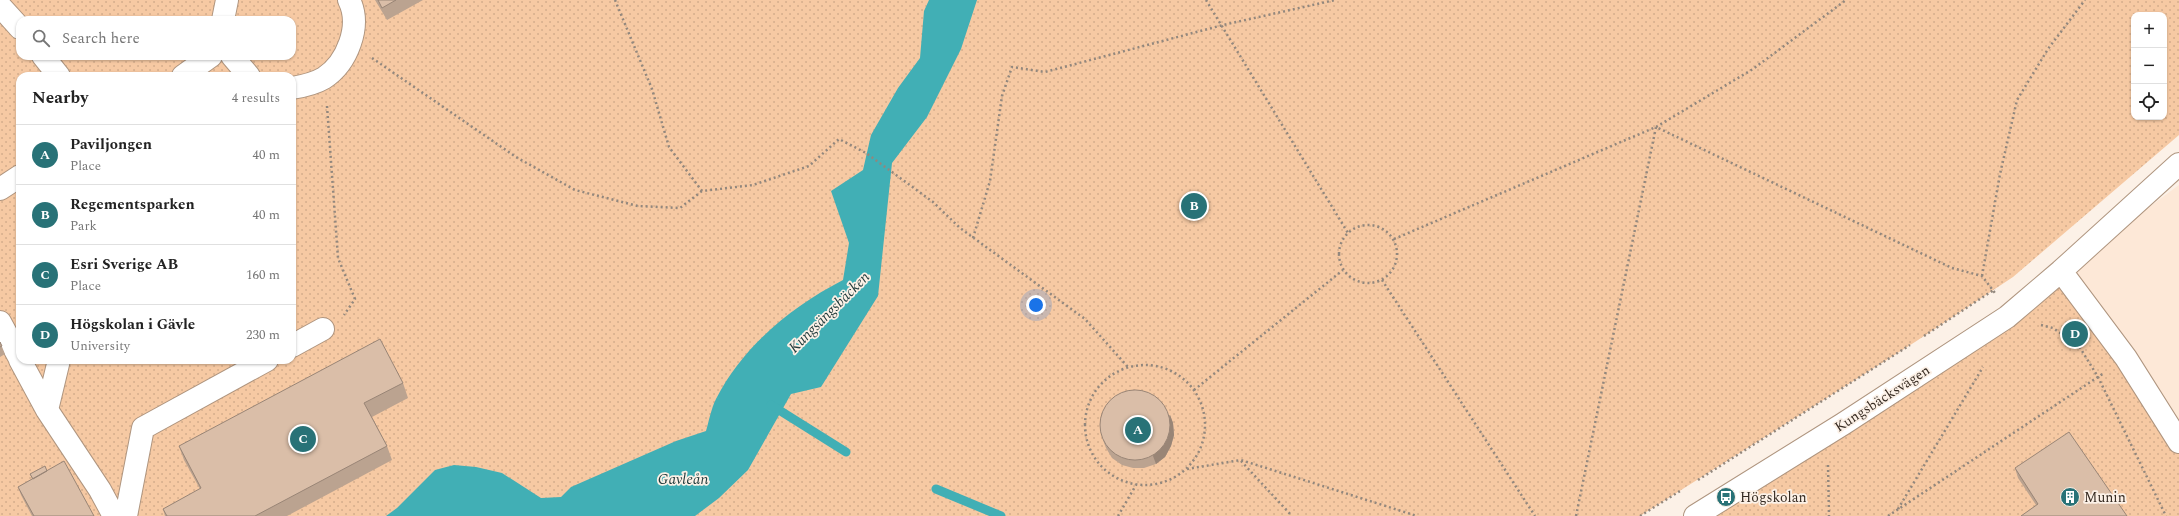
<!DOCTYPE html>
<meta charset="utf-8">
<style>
body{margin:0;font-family:Spectral,serif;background:#f6f6f6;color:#222}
.controls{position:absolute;right:12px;top:12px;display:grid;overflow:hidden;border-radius:8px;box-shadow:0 1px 3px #0004}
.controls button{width:36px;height:36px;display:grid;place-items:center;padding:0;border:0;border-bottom:1px solid #e0e0e0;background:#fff;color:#222;font:20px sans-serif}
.you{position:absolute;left:1036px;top:305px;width:14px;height:14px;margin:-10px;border:3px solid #fff;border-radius:50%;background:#1a73e8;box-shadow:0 0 0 6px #1a73e833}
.badge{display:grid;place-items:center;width:26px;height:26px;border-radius:50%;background:#287277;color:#fff;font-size:13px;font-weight:700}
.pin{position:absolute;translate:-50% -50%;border:2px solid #fff;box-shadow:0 1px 4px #0006}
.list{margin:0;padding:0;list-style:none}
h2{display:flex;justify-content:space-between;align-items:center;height:52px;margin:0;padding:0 16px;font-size:17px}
h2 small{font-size:13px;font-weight:400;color:#767676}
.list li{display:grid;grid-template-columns:26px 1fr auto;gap:12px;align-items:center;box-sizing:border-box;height:60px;padding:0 16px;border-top:1px solid #e0e0e0}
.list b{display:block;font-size:15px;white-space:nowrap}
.list p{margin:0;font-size:13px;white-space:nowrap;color:#767676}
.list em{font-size:13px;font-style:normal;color:#767676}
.icon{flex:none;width:22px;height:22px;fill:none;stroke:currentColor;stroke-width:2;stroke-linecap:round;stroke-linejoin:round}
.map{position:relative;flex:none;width:2179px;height:516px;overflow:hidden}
.search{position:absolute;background:#fff;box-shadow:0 1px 3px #0004;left:16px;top:16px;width:280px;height:44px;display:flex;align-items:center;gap:10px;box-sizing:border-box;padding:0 14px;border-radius:12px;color:#767676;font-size:15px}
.panel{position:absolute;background:#fff;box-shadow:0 1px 3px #0004;left:16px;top:72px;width:280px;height:292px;border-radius:12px}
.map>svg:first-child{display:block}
.built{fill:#fde8d7}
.park{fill:url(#park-dots);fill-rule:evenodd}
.water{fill:#41afb5}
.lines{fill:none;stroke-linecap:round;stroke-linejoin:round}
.stream{stroke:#41afb5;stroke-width:9}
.minor-casing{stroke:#af957f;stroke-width:24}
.path{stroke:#92877d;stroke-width:2.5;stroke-dasharray:2 3;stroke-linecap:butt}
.minor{stroke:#fff;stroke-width:22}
.wall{fill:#bba390}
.shaded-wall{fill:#998576}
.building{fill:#dabea8;stroke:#998576}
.labels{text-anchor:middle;stroke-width:3.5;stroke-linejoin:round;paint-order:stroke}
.street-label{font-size:14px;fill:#362b22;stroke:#fcf1e7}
.poi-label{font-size:14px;fill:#362b22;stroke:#fcf1e7;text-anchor:start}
.water-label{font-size:15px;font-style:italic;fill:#233c3d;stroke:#fcf1e7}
</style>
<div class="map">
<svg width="2179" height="516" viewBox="0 0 2179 516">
<defs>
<pattern id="park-dots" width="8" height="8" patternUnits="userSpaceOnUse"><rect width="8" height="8" fill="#f6c9a3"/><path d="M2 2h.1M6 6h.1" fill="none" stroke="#d4ad8c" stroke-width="1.8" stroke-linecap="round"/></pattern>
</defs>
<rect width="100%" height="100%" fill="#fcf1e7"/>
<path class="built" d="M2179 185V516L2040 288Z"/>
<path class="park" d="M0 0H2179V135L2013 277 1915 342 1640 516H0ZM2134 15H2164V117H2134ZM20 20H292V56H20ZM20 76H292V360H20Z
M2061 271 2179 442V516H1695Z"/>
<path class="water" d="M929 0H977L961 49 927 117 892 163 878 296 821 387 791 394 748 470 719 498 695 516H386L397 508 435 470 454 465 476 467 502 473 541 498 561 497 571 487 676 441 706 431C709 421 711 409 716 399 743 346 791 307 843 280L849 243 831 191 863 170 871 135 898 88 920 58 924 11Z"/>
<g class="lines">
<path class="stream" d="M771 405 846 452
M936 489 1001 516"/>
<g class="minor-casing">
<path id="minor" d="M0 6 20 28
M223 20 227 0
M43 56 59 76
M232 56 249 76
M183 76 211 56
M292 88C304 86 314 84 324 78 347 63 362 26 349 0
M0 189 20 176
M2061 271 2126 358 2179 442
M0 322 20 359
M292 346 323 329
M20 360 47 410 100 490 114 516
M47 410 59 360
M126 516 143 428 267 360
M1695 516 1843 424 2007 317 2061 271 2179 164"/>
</g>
<path class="path" d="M615 0 652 89 669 147 702 191 753 185 809 166 839 139 866 153 933 202 960 228 1085 319 1128 367
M1206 0 1348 233
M372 58 516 157 575 190 638 206 680 208 702 191
M327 106 338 258 355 299 344 315
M1339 254a29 29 0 1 1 58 0a29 29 0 1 1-58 0Z
M973 238 990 181 1002 96 1012 67 1045 72 1223 25 1335 0
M1394 239 1656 127 1753 69 1846 0
M1982 276 2000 174 2017 100 2048 49 2085 0
M1382 280 1535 516
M2041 325 2053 328 2079 346 2098 377 2166 516
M1924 336 1995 289
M1085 425a60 60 0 1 1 120 0a60 60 0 1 1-120 0Z
M1194 390 1343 270
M1241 461 1292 516
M1828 465 1829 516
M1187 469 1241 460 1417 516
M1698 480 1910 345
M1898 509 1983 367
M1118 516 1136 485
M1576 516 1656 127 1952 268 1982 276 1995 293
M1640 516 1680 491
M1888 516 2104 373"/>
<use href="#minor" class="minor"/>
</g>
<path class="wall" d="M375 0H423L387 20Z
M0 342 5 354 0 357Z
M403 383 408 398 372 417 387 446 392 460 287 516H165L163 509 200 489 184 460 179 446Z
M1170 415 1173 423 1174 435 1171 446 1165 457 1156 464 1144 468H1133L1122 465 1112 458 1106 448 1103 440Z
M2015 468 2127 516 2036 505 2018 478Z
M47 471 94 516H32L21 495 18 487 32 479 30 474Z"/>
<path class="shaded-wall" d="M1170 415 1173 423 1174 435 1171 446 1165 457 1156 464 1153 456Z"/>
<path class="building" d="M378 0H396L382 8Z
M380 339 403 383 364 403 387 446 255 516H167L163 509 201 488 179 446Z
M0 342 2 346 0 347Z
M1100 425a35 35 0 1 1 70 0a35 35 0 1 1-70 0Z
M2069 432 2127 516H2021L2038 504 2015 468Z
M64 461 94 516H34L18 487Z
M45 466 47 471 33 479 30 474Z"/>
<defs>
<g id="bus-disc" transform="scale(1)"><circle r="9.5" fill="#287277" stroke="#fcf1e7"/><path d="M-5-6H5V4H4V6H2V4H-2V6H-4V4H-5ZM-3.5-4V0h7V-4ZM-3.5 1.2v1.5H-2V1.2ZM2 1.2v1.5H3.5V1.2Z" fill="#fff"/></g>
<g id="building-disc" transform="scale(1)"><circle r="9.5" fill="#287277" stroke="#fcf1e7"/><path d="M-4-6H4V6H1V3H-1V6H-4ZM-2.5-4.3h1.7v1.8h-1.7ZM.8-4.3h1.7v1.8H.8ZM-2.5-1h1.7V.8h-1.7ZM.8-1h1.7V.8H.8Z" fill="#fff"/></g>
</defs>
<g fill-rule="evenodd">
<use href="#bus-disc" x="1726" y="497"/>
<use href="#building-disc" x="2070" y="497"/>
</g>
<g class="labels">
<g class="street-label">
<text transform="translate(1882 398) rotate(-33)" y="5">Kungsbäcksvägen</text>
</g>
<g class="poi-label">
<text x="1740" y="502">Högskolan</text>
<text x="2084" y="502">Munin</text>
</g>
<g class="water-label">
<text transform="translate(829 312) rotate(-45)" y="5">Kungsängsbäcken</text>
<text x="683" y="484">Gavleån</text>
</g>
</g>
</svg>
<div class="controls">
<button>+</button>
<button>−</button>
<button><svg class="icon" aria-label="locate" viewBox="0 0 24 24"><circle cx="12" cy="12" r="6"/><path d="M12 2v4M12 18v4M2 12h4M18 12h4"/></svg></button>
</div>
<div class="you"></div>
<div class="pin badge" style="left:1138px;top:430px">A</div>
<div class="pin badge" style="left:1194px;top:206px">B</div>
<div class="pin badge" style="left:303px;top:439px">C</div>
<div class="pin badge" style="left:2075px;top:334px">D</div>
<div class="search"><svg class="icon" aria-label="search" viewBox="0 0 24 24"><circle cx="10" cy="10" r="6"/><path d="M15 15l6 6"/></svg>Search here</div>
<section class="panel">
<h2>Nearby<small>4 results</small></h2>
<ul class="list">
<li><span class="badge">A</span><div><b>Paviljongen</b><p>Place</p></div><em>40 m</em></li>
<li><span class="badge">B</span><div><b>Regementsparken</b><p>Park</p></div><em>40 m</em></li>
<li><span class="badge">C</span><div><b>Esri Sverige AB</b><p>Place</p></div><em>160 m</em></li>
<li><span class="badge">D</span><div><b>Högskolan i Gävle</b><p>University</p></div><em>230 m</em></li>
</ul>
</section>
</div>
